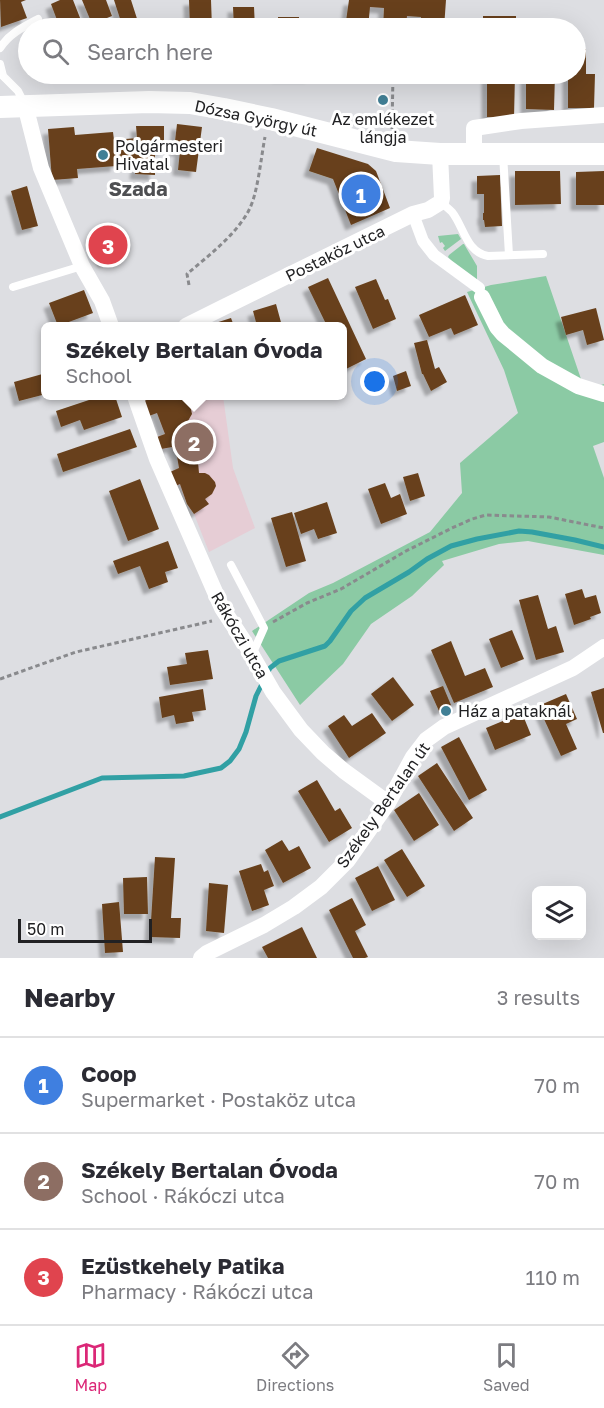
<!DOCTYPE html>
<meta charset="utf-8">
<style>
body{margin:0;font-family:"Golos Text",sans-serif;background:#f7f7f7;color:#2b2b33}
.controls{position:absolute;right:18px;bottom:18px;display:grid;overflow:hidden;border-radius:9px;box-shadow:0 6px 24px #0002}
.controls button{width:54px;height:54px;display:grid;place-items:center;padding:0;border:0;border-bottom:2px solid #e1e1e2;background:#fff;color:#2b2b33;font:30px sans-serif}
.scale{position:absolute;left:18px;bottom:15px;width:134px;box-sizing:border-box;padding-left:6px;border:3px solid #212123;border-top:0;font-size:16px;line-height:21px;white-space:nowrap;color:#212123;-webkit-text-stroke:4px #fff;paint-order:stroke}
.you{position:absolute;left:375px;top:382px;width:21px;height:21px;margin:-15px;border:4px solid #fff;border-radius:50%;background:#1a73e8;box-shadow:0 0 0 9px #1a73e833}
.badge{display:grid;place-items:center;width:39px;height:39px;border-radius:50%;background:#db2777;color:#fff;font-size:20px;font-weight:700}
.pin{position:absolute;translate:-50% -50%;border:3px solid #fff;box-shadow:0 2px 6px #0006}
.popup{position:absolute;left:41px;top:322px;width:306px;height:78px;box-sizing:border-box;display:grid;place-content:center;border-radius:9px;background:#fff;filter:drop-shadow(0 2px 4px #0005);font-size:20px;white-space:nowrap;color:#7c7c81}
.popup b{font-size:22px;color:#2b2b33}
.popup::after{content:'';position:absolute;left:50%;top:100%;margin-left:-12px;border:12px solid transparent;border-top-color:#fff}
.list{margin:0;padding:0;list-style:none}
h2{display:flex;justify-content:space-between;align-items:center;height:78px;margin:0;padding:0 24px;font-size:26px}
h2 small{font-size:20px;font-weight:400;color:#7c7c81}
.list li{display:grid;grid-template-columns:39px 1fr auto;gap:18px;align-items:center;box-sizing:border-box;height:96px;padding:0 24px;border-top:2px solid #e1e1e2}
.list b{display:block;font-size:22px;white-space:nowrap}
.list p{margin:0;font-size:20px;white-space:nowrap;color:#7c7c81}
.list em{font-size:20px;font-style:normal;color:#7c7c81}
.icon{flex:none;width:33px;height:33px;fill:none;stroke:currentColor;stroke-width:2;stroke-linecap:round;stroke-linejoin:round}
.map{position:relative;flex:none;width:604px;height:958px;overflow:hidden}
.search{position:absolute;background:#fff;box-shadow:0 6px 24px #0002;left:18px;right:18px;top:18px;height:66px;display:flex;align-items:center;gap:15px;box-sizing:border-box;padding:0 21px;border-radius:33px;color:#7c7c81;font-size:22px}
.sheet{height:366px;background:#fff}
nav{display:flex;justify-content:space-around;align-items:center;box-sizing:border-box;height:84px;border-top:2px solid #e1e1e2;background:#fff;font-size:16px;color:#7c7c81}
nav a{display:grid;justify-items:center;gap:3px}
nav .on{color:#db2777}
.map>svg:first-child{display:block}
.education{fill:#e6cdd5}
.green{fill:#8bcaa4}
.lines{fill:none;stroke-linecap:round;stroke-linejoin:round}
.stream{stroke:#31a0a4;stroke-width:5}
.building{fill:#68411c;filter:url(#shadow)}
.path{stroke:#898a8d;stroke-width:3;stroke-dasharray:4.5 3;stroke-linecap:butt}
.service{stroke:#fff;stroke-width:8}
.pedestrian{stroke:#fff;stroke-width:12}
.minor{stroke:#fff;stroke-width:16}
.secondary{stroke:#fff;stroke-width:22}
.poi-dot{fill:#417f95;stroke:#fff;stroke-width:2}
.labels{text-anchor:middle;stroke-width:6;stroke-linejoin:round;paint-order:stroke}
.street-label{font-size:16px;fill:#212123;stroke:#fff}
.poi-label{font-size:16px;fill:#212123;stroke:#fff;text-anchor:start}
.quarter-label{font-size:20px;font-weight:bold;fill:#4e4f52;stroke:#fff}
</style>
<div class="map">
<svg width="604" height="958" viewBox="0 0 604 958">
<defs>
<filter id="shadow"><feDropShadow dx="-5.5" dy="5.5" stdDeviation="1.5" flood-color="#0004"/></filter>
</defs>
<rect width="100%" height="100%" fill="#dddee2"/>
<path class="education" d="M157 396H223L233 468 255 528 209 552 194 514 187 504 180 485 175 486 170 472 179 468 177 456 173 447 161 449 157 437 165 434 157 413 144 401Z"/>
<path class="green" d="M458 234 461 239 445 251 443 248 445 246 442 242 440 243 438 236Z
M463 244H464L477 266V283L455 265 448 257 449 255Z
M546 276 581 379 595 387 604 384V442L593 446 604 478V555L528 541 499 544 442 561 444 565 412 596 371 624 343 664 300 705 252 631 309 593 333 583 430 532 462 493 460 463 518 413 504 370 467 292 491 285Z"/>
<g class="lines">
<path class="stream" d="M0 817 102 778 184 776 221 768 230 761 239 749 246 732 256 696 270 668 279 661 325 646 330 641 351 611 365 598 409 572 427 559 451 546 477 539 519 531 532 532 575 540 604 547"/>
</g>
<path class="building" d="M0 0H26L21 2 27 18 1 27Z
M60 0H73L84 28H60L51 4Z
M82 0H106L112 16 92 24Z
M114 0H131L140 28H123Z
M189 0H211L212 28H190Z
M349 0H446L444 28H420L421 17 407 16 406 28H383L384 8 370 7 368 28H345Z
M233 7H254L255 28H234Z
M483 16H516V28H483Z
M278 17H299V28H278Z
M576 49H586V74H595L594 108H568V74H576Z
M278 74H310V77H278Z
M487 74H515L514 118 487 117Z
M526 74H555L554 110 526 109Z
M177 124 202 127 196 172 178 170 180 151 174 150Z
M136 126H164V150L155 149V175L135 174 137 160 116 162V166L77 169 78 178 52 180 48 129 74 127 75 135 113 132 114 140 137 138Z
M317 148 368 164 376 171 390 208 351 225 333 179 309 171Z
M515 171H560L561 204 515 205Z
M604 171V205H576V172Z
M500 175 502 226 485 227 484 220H483V213H484V194H477V176Z
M27 186 38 226 22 230 11 191Z
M112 228 123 254 104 262 92 236Z
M328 278 366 359 342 371V326H327L308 287Z
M376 279 385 300 388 299 396 319 373 329 355 287Z
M84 290 93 313 58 326 49 303Z
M465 295 478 325 454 335 451 328 429 337 419 315Z
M276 304 282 326H257L253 311Z
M596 308 604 340 587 345 583 330 566 335 561 317Z
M231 318 234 326H206Z
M427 340 435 369 439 367 447 382 431 391 423 374H422L414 343Z
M406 371 411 386 397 391 393 376Z
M46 373V394L19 401 14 382Z
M101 396H115L122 417 84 430 80 420 61 427 56 411Z
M157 396H176L177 399H182L190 405 192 414 188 421 184 424 185 429 190 435 196 436 201 439 207 447 206 454 198 462 199 473H205L209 475 215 482 216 486 212 494 205 499 209 504 194 514 187 504 180 484 175 486 170 472 179 468 177 456 172 447 161 449 157 437 165 434 157 413 149 416 144 401Z
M130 429 137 447 63 472 57 454Z
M418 473 425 496 410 501 403 477Z
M140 479 159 529 128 541 109 491Z
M385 483 391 498 400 494 407 514 381 524 368 489Z
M327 502 337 533 318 539 314 529 301 534 294 513Z
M292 512 306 561 286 567 271 518Z
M168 541 178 568 165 572 168 582 149 589 140 566 118 574 113 561Z
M582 589 585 598 596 595 601 613 590 617 591 619 574 625 565 594Z
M538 595 548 629 556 626 564 652 536 660 519 600Z
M512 630 524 659 501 668 489 639Z
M451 641 465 676 485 668 493 687 454 703 431 650Z
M208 650 213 679 170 685 167 667 187 664 185 653Z
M393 677 414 705 392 721 371 694Z
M443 686 451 705 439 711 430 691Z
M604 688V733H603L591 692Z
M203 689 206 710 192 712 194 721 176 724 174 715 162 718 159 697Z
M566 694 577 719 566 724 577 749 561 756 538 706Z
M372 713 386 733 349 758 328 726 344 715 352 726Z
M522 713 531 735 495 750 486 728Z
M459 737 487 790 469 800 441 747Z
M437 763 473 818 454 831 418 776Z
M317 780 335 811 340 808 352 828 329 842 298 791Z
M419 793 439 825 414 841 394 810Z
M282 840 289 851 299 846 311 868 283 883 265 850Z
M402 849 425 886 407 897 384 860Z
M155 857 175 858 171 918H181L180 938 150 937Z
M261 864 264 872 268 870 274 886 264 890 269 905 252 911 239 871Z
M378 866 395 900 372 911 355 878Z
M147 877 148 914H124L123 878Z
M209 883 228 885 224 933 206 931Z
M352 898 366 925 355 931 368 957 365 958H353L329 910Z
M119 902 123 952 105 953 102 904Z
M302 927 317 958H268L262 947Z"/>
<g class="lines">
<path class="path" d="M392 129 393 74
M189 285 187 274C208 256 236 235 249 210 258 193 261 157 265 137
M273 622 307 603 341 589 406 551 452 528 472 519 486 515 549 517 604 528
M0 679 76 652 212 621"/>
<path class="service" d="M0 48C9 34 23 27 38 19
M0 64 3 76 18 91 25 105
M503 154 509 255
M441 202C444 205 449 209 452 212 464 227 466 252 488 256L543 254
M13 287 82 266
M231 565 264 628 252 655"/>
<path class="pedestrian" d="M413 214 423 241 434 255 479 288"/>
<path class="minor" d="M25 105 41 168 82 266 102 301 111 326
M474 154V128L521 121 604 115
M482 297 497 327 503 334 542 366 578 386 604 394
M186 326 222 308 413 214 428 210 441 202 442 198 440 154
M135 396 157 459 222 608 245 643 273 692 301 730 323 753 344 771 388 803
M201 958 207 953 264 925 294 907 321 887 348 860 388 803 413 757 426 740 444 727 573 668 604 647"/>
<path class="secondary" d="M0 107 149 102 190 103 224 109 271 119 396 151 440 154H604"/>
</g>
<g class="poi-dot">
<circle cx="383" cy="100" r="6"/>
<circle cx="103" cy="155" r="6"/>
<circle cx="446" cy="711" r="6"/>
</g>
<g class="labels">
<g class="street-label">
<text transform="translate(256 118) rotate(12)" y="6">Dózsa György út</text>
<text transform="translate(335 253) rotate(-26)" y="6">Postaköz utca</text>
<text transform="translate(240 635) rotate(60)" y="6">Rákóczi utca</text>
<text transform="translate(383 805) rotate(-55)" y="6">Székely Bertalan út</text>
</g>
<g class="poi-label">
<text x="383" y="125" text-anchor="middle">Az emlékezet<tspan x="383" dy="18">lángja</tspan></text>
<text x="115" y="152">Polgármesteri<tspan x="115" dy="18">Hivatal</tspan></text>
<text x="458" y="717">Ház a pataknál</text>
</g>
<g class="quarter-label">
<text x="138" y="196">Szada</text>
</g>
</g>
</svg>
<div class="controls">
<button><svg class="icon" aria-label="layers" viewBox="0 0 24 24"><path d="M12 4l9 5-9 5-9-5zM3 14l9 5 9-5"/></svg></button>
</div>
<div class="scale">50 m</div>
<div class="you"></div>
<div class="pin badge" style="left:361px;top:194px;background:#3f7fe0">1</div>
<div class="pin badge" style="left:194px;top:442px;background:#8d6e63">2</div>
<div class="popup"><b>Székely Bertalan Óvoda</b>School</div>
<div class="pin badge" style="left:108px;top:245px;background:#e0444e">3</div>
<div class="search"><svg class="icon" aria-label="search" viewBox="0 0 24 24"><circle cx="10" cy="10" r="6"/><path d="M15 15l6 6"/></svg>Search here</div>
</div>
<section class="sheet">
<h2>Nearby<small>3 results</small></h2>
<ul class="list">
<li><span class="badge" style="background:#3f7fe0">1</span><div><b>Coop</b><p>Supermarket · Postaköz utca</p></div><em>70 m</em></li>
<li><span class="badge" style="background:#8d6e63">2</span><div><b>Székely Bertalan Óvoda</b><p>School · Rákóczi utca</p></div><em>70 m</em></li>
<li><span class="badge" style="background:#e0444e">3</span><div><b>Ezüstkehely Patika</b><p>Pharmacy · Rákóczi utca</p></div><em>110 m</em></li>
</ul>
</section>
<nav>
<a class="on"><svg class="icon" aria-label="map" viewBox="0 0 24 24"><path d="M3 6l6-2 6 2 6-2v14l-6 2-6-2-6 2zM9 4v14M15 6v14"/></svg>Map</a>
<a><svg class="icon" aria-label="directions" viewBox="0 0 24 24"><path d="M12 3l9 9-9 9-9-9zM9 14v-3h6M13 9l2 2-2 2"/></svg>Directions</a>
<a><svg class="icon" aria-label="saved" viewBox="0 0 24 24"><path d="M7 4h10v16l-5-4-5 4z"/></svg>Saved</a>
</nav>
